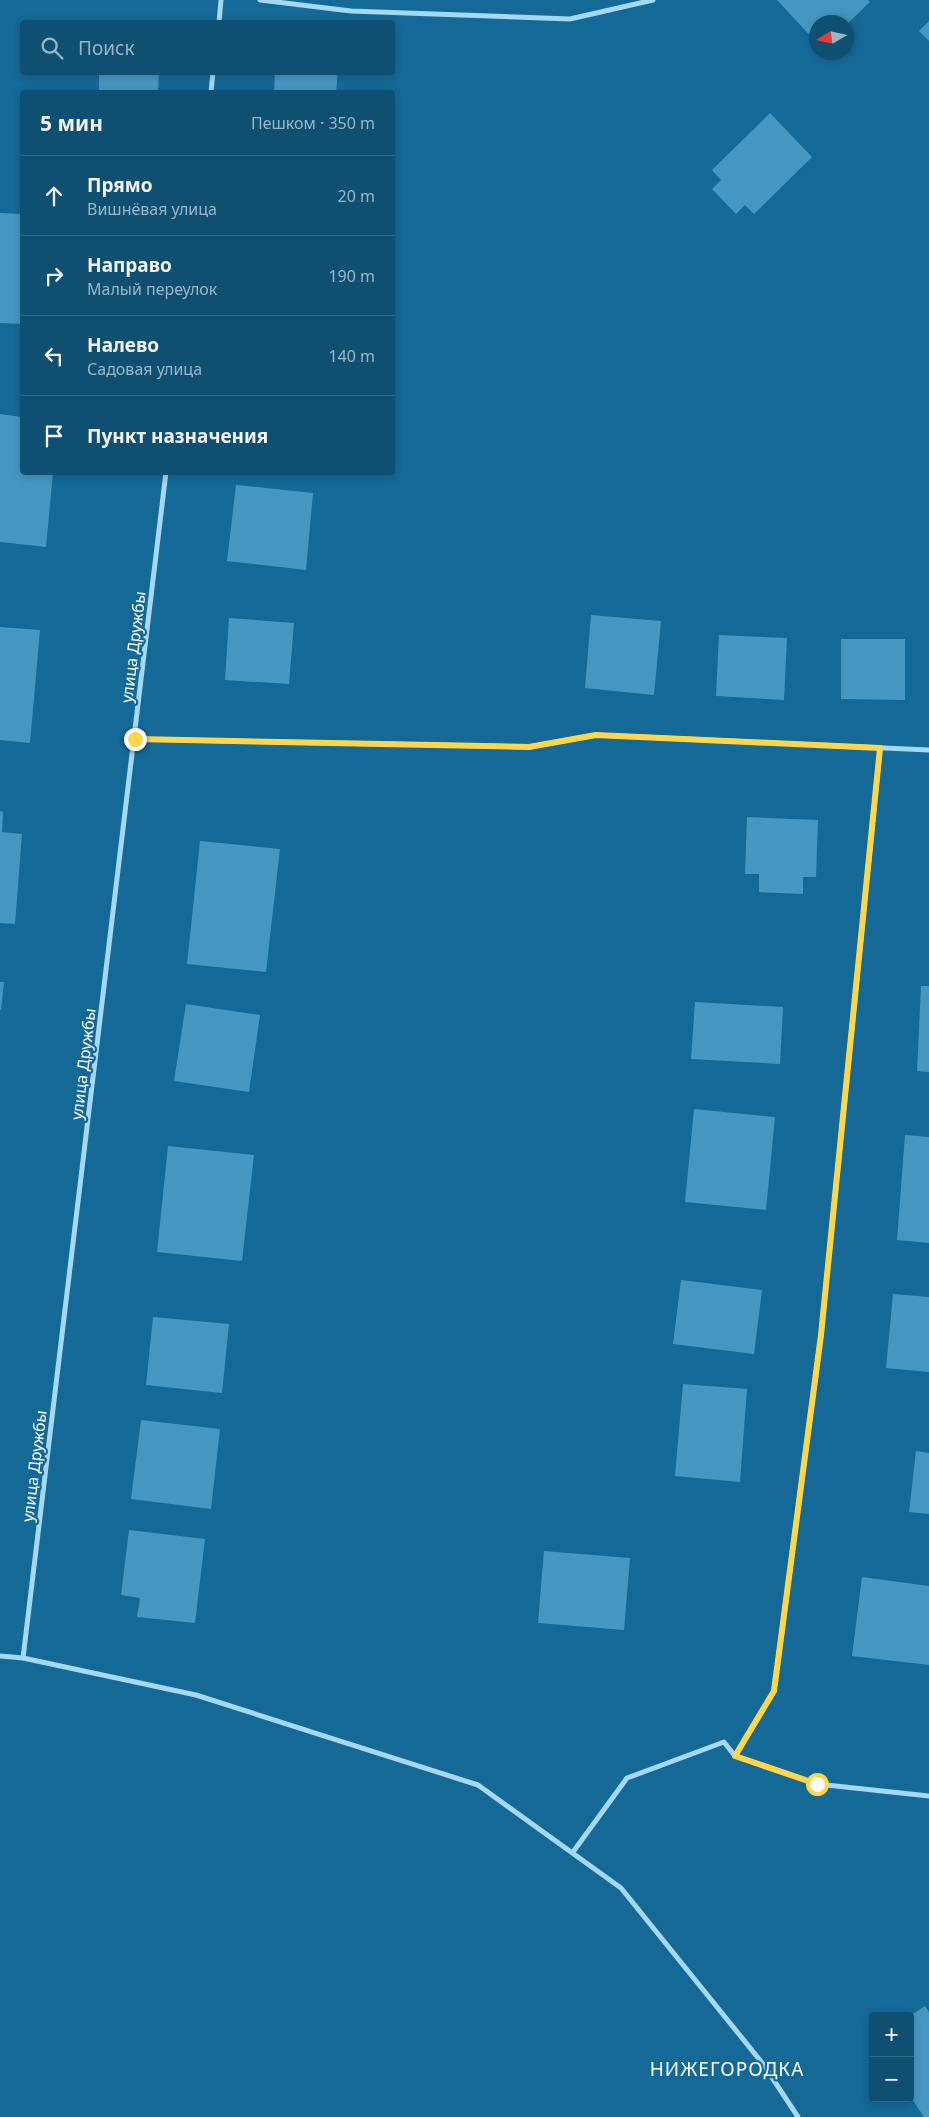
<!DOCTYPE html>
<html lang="ru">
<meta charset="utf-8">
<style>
body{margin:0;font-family:"Noto Sans",sans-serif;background:#185676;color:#f1f3f6}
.controls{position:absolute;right:15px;bottom:15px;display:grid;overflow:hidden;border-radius:5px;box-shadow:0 2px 8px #0003}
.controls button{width:45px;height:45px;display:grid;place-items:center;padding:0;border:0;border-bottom:1px solid #2f6684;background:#0f4f71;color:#f1f3f6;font:25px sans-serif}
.compass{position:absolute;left:809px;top:15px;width:45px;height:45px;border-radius:50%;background:#0f4f71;box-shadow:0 2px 8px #0003;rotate:261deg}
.stop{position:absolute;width:15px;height:15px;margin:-11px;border:4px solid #ffd54a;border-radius:50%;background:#fff}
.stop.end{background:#ffd54a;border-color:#fff;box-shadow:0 1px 5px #0008}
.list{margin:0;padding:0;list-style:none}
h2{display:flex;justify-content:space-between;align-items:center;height:65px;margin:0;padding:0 20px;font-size:21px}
h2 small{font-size:16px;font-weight:400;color:#9bb5c3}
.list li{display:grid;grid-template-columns:32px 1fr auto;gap:15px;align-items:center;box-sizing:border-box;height:80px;padding:0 20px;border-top:1px solid #2f6684}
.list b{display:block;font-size:19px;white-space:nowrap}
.list p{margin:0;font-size:16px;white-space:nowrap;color:#9bb5c3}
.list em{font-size:16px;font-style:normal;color:#9bb5c3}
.icon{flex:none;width:28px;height:28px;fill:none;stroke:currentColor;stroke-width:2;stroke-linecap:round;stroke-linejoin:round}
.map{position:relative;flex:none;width:929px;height:2117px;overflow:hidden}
.search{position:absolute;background:#0f4f71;box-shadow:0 2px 8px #0003;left:20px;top:20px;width:375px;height:55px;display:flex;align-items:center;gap:12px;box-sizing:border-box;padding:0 18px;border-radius:5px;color:#9bb5c3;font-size:19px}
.panel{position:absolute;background:#0f4f71;box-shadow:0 2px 8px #0003;left:20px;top:90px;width:375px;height:385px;border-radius:5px}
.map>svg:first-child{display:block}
.building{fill:#4597c1}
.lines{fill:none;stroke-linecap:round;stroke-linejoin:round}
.street{stroke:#a5d8f2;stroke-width:5}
.route{stroke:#ffd54a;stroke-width:6}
.labels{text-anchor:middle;stroke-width:4.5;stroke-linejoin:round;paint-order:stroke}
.street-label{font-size:16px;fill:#fff;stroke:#146997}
.quarter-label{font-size:19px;letter-spacing:1px;fill:#fff;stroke:#146997}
</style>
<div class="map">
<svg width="929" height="2117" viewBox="0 0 929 2117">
<rect width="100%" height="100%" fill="#146997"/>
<path class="building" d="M777 0H868L870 2 846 25V22H816V42Z
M929 21V41L919 31Z
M99 72H159L158 92H99Z
M275 72H338L336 92H274Z
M770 113 812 157 754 214 745 205 736 214 712 189 721 180 712 170Z
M0 213 22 214V324L0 323Z
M0 414 22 417V472H53L46 547 0 542Z
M236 485 313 493 306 570 227 561Z
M591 615 661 621 654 695 585 688Z
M229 618 294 623 289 684 225 680Z
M0 627 40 630 30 743 0 740Z
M719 635 787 638 784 700 716 696Z
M841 639H905V700L841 699Z
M0 811 3 812 2 832 22 834 15 924 0 923Z
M747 817 818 820 816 877H803V894L759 892V874H745Z
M200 841 280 849 266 972 187 964Z
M0 982H4L1 1010H0Z
M921 986H929V1072L917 1071Z
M695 1002 783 1007 780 1064 691 1059Z
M186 1004 260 1015 249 1092 174 1081Z
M694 1109 775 1117 766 1210 685 1202Z
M905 1135 929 1137V1243L897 1240Z
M168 1146 254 1155 242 1261 157 1252Z
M681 1280 762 1290 754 1354 673 1344Z
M893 1294 929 1297V1372L886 1368Z
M153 1317 229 1324 222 1393 146 1385Z
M683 1384 747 1389 740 1482 675 1476Z
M141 1420 220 1429 211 1509 131 1499Z
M916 1451 929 1453V1514L909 1512Z
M129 1530 205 1539 195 1623 137 1617 140 1598 121 1595Z
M544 1551 630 1558 624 1630 538 1623Z
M862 1577 929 1586V1665L852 1656Z
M925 2006 929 2012V2117H924L910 2096V2016Z"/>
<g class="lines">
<path class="street" d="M260 0 351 11 570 19 653 0
M219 22 221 0
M211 92 213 72
M135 739 529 747 596 735 929 750
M0 1656 23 1658 196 1695 478 1785 621 1888 763 2064 798 2117
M23 1658 166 472
M735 1756 774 1691 821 1335 880 749
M573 1852 627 1778 724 1742 735 1756 817 1784 929 1796"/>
</g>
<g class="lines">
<path class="route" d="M135 739 529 747 596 735 880 748 821 1335 774 1691 735 1756 817 1784"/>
</g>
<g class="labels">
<g class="street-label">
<text transform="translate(133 647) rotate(-83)" y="6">улица Дружбы</text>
<text transform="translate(83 1064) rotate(-83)" y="6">улица Дружбы</text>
<text transform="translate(34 1466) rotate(-83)" y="6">улица Дружбы</text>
</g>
<g class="quarter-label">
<text x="727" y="2076">НИЖЕГОРОДКА</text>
</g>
</g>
</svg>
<div class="controls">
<button>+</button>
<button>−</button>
</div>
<svg class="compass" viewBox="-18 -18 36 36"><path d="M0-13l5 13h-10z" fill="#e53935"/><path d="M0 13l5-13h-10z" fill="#9bb5c3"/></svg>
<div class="stop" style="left:817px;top:1784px"></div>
<div class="stop end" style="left:135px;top:739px"></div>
<div class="search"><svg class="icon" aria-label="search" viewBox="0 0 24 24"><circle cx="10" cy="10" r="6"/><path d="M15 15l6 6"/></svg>Поиск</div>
<section class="panel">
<h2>5 мин<small>Пешком · 350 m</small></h2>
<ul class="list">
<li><svg class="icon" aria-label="ahead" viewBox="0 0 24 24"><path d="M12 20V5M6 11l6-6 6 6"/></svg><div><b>Прямо</b><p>Вишнёвая улица</p></div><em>20 m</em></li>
<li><svg class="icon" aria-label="right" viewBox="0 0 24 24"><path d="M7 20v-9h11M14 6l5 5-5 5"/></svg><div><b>Направо</b><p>Малый переулок</p></div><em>190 m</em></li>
<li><svg class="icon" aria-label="left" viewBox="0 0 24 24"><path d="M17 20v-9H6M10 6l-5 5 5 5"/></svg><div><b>Налево</b><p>Садовая улица</p></div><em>140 m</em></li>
<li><svg class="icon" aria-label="arrive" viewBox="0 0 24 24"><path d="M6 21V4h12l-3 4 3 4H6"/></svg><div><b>Пункт назначения</b></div></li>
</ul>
</section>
</div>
